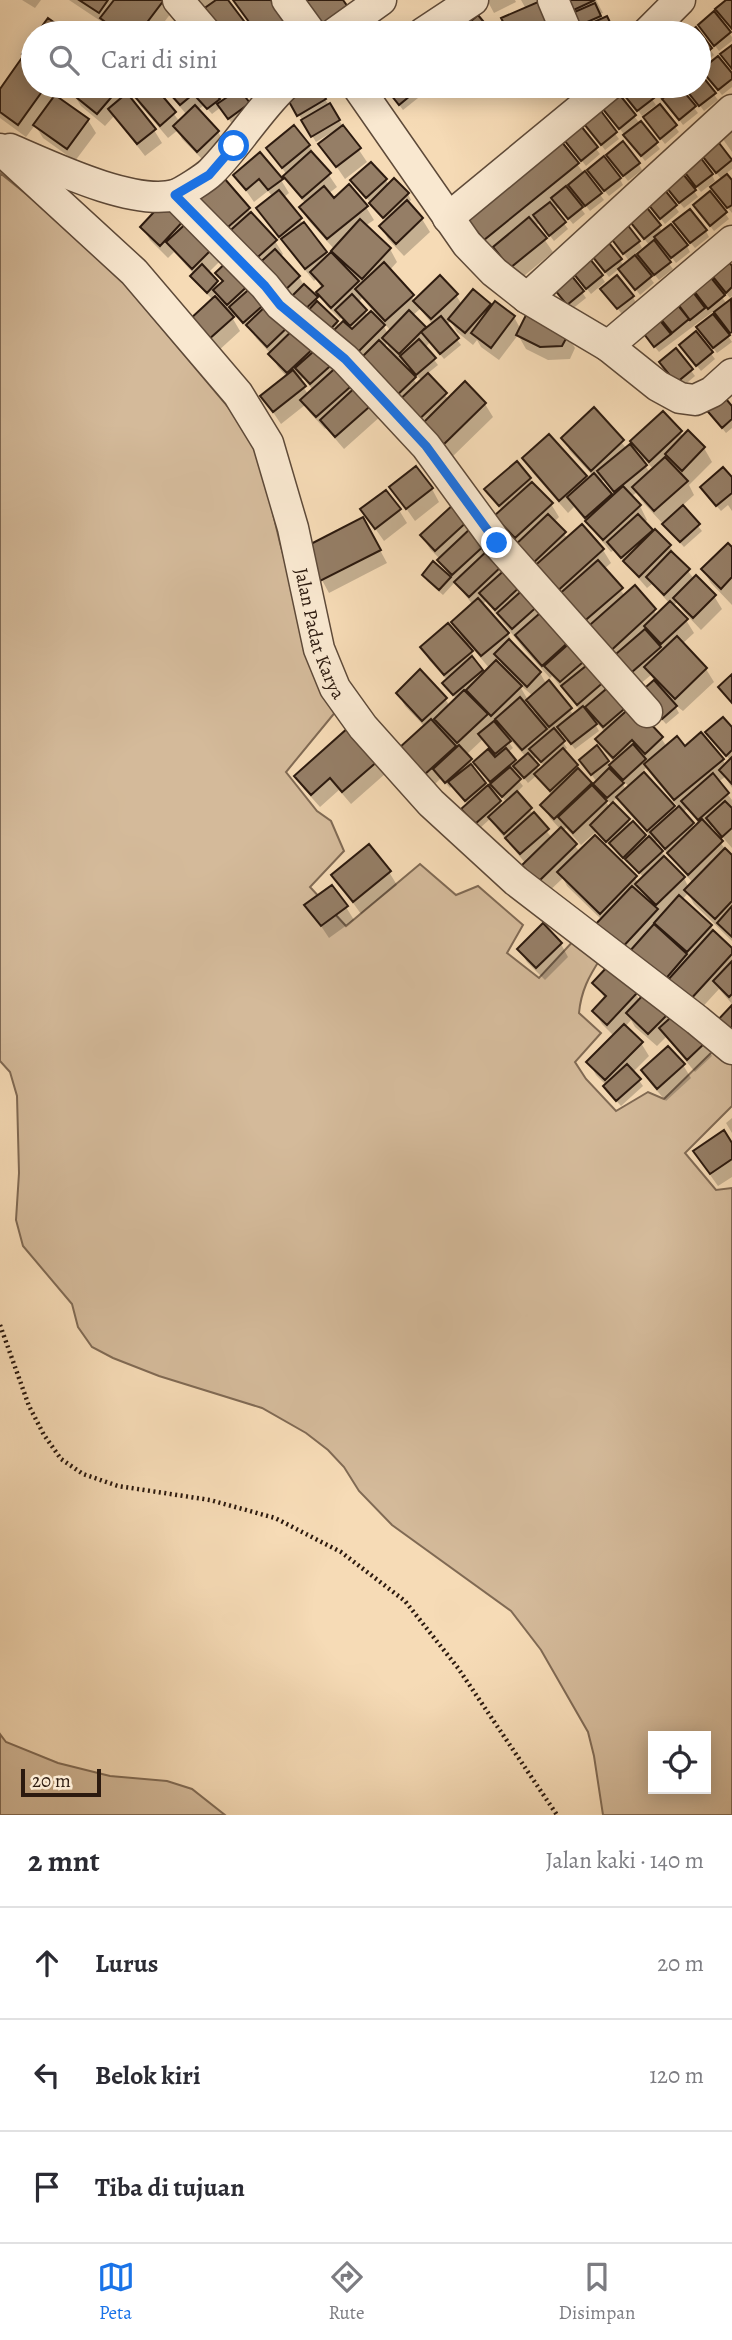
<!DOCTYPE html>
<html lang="id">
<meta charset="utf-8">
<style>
body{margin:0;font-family:Alegreya,serif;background:#f7f7f7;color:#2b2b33}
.controls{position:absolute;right:21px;bottom:21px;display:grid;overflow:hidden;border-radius:0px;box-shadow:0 4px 18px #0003}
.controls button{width:63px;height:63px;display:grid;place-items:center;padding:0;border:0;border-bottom:2px solid #e1e1e2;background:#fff;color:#2b2b33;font:35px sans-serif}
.scale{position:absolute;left:21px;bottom:18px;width:80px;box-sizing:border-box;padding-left:7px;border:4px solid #2c1a0f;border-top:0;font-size:19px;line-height:24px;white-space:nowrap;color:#2c1a0f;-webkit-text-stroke:5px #f9e8d0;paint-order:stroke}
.stop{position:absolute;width:21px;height:21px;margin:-16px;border:5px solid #1a73e8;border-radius:50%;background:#fff}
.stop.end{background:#1a73e8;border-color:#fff;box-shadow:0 2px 7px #0008}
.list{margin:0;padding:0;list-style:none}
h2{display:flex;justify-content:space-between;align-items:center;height:91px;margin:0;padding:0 28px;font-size:30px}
h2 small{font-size:23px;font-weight:400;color:#7c7c81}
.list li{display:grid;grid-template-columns:46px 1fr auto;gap:21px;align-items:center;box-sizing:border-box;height:112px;padding:0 28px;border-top:2px solid #e1e1e2}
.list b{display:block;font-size:26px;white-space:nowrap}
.list em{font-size:23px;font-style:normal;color:#7c7c81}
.icon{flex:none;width:38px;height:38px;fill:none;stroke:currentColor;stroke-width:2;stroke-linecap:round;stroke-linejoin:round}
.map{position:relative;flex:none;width:732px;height:1815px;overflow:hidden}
.search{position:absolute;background:#fff;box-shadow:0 4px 18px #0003;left:21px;right:21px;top:21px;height:77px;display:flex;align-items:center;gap:18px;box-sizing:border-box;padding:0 24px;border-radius:38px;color:#7c7c81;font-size:26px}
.sheet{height:427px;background:#fff}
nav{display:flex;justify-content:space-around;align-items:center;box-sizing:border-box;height:98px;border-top:2px solid #e1e1e2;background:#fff;font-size:19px;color:#7c7c81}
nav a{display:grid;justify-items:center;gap:4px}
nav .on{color:#1a73e8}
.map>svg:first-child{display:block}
.green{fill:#d4ba9a;stroke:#806a54;stroke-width:2;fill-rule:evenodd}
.shadow{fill:#0003;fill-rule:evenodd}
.building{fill:#957e66;stroke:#2c1a0f;stroke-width:2}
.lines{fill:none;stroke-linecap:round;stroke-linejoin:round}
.minor-casing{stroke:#5e4a39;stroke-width:33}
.path{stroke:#2c1a0f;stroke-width:4.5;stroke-dasharray:2 3.5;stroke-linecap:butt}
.minor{stroke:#f9e8d0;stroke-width:30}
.route{stroke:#1a73e8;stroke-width:9}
.labels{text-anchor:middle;stroke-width:5;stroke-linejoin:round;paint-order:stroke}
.street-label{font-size:19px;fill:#2c1a0f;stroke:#f9e8d0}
</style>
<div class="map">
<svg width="732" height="1815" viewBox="0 0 732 1815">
<rect width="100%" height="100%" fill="#f6dbb6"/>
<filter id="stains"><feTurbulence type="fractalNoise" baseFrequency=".00286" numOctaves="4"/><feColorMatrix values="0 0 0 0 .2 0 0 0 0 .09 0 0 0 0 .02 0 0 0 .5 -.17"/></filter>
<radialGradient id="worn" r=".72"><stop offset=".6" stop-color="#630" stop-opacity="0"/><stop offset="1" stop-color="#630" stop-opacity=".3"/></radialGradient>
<path class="green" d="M0 173 97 251 255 439 280 543 309 647 337 710 286 772 317 811 331 821 344 851 310 887 346 926 420 864 456 895 478 886 523 925 507 953 539 978 577 937 601 958C589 976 581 991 579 1013L601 1033 575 1062 586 1079 616 1111 648 1092 664 1099 717 1047 732 1059V1106L685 1153 716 1190 732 1188V1815H603L594 1756 588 1732 541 1650 511 1611 392 1525 359 1491 344 1467 328 1450 306 1433 262 1408 159 1376 113 1358 92 1347 78 1327 72 1304 23 1246 16 1220 19 1173 17 1096 10 1072 0 1061ZM653 1736H706V1789H653Z
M0 1734 6 1742 58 1763 110 1776 167 1781 192 1789 225 1815H0Z"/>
<path class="shadow" d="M22 0H41L35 8Z
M69 0H168L174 9 156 33H112L105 24Z
M194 0H226L251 33H215Z
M233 0H268L292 33H257Z
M487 0H515L516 2 494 13Z
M521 0H540L536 2 552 33H511L504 19 526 9Z
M558 0H596L603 13 599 14 602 20 606 18 615 33H573Z
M714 14 732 37V41L719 51 704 31Z
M699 34 714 55 700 67 699 65Z
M33 41V86H53L57 94 55 97 88 120 96 133 75 161 43 138 35 125 26 137 0 118V92L22 61 33 69 24 54Z
M699 74 718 100 704 111 685 86H699Z
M707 76H732V87L722 95Z
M79 86H128L132 92 139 86H152L180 122 187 115 162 86H203L207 92 221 104 226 101 214 86 210 89 208 86H237L248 104 232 124 221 107 212 114 204 105 198 110 218 132 226 145 206 163 182 139 178 130 168 138 140 105 133 93 128 98 154 130 162 143 145 156 114 116 105 126 81 106 73 93Z
M313 86H316L367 162 345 179 321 144 335 133 334 131 316 142 289 99Z
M385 86H409L418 98 403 110Z
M416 86H434L423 95Z
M531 86H560L537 96Z
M628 86H643L656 105 642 116 623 90Z
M650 86H674L676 90 679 88 698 113 683 125 664 99 662 101Z
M660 107 679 132 665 144 649 124Z
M600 113 619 139 605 150 586 125Z
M608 114 634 116 660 149 645 161Z
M732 126V152L720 135Z
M294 128 309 146 337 187 328 194 333 200 366 207 374 220 365 226 390 249 397 262 389 271 415 301 456 295 462 305H489L492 309 514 317 521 330 567 335 575 348 570 359 548 360 526 349 518 335 499 360 481 347 477 340 473 345 457 332 451 321 446 325 461 345 444 359 430 342 425 348 438 365 427 374 449 400 465 384 485 404 493 417 449 460 204 218 248 209 275 241 283 254 280 257 299 277 304 285 340 326 345 321 342 317 340 319 326 305 319 292 322 289 316 279 314 281 266 222 259 209 273 197 268 191 254 202 235 175 281 180 289 193 283 198 328 256 334 249 309 221 301 208 306 204 293 189 287 175 268 149ZM362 298 373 311 368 316 358 303ZM420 309 433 325 426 331 412 316ZM383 322 391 331 388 334 382 323ZM387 344 393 355 384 347ZM408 365 422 381 418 385 405 369Z
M581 129 600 154 586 166 570 146Z
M716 141 732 162V169L725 174 732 183V213L716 194 722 180 705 159Z
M612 161 639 164 642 170 628 181Z
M577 164 604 200 590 211 576 193 572 196 585 214 573 224 559 207 555 211 568 229 554 241 540 223 535 226 553 252 519 280 500 255 496 258 479 238 468 219Z
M685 172 712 175 715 181 701 192Z
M593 177 620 179 623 185 609 196Z
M386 180 389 186 408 194 411 200 407 203 422 219 430 232 404 256 388 239 381 226 386 221 352 181Z
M660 187 679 212 665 224 649 204Z
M668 189 694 191 698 197 684 208Z
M167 201 222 259 208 273 219 286 223 283 218 273 231 260 382 415 344 449 326 428 325 429 310 413 305 405 281 424 262 396 287 377 278 367 271 354 256 338 249 326 247 328 237 316 233 319 240 331 217 352 199 333 213 300 195 282 192 276 194 274 174 252 168 258 150 240 142 227ZM216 292 225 307 224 308 213 296ZM303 378 313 390 308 394 299 381Z
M698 211 725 213 729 219 714 231Z
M632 224 659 226 663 233 687 246 690 252 676 263 656 237 652 241 673 269 659 280 643 261 650 246Z
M679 229 706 231 709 237 695 248Z
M612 239 639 242 642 248 633 255 654 283 640 295 620 268 609 277 594 258 620 260 624 266 630 262Z
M732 269V296L730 298 714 278Z
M575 274 601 276 605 282 591 294Z
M707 277 727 304 731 301 732 303V334L715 310 659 352 643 333Z
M556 290 582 292 586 298 571 310Z
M606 295 633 297 636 303 622 314Z
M696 334 715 359 701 371 685 351Z
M702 334 728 336 732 342 717 353Z
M676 351 695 376 681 388 665 368Z
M732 409V428L726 433 710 413Z
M594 410 627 449 639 458 641 456 632 441 663 413 684 437 688 433 704 448 712 462 689 485 694 495 682 506 702 531 684 547 641 500 637 492 631 497 640 506 647 520 644 523 653 534 669 546 694 579 714 596 722 609 701 630 683 611 677 602 673 607 686 620 694 633 682 644 706 669 714 682 683 711 674 704 679 713 666 724 644 699 654 681 651 675 633 690 504 530 496 517 502 511 487 489 517 464 551 504 559 517 554 522 568 539 582 527 603 550 611 563 604 569 625 596 634 588 658 616 670 604 652 584 647 588 614 550 611 552 574 507 568 513 532 472 524 459 586 477 588 481 593 476 570 451 563 438ZM644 459 654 470 650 473 642 460ZM604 479 619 499 617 501 600 483Z
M732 480V511L728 505 721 511 705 493Z
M391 487 432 489 439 502 415 521Z
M455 505 661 738 667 747 685 748 723 760 726 766 731 761 711 738 732 730V788L725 777 718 782 732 800V848L713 826 709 829 732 857V941L694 904 688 893 682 900 711 926 717 937 732 950V1004L719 989 697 1013 639 966 602 920 567 886 563 878 545 895 526 864 498 830 491 818 479 829 463 810 468 805 452 785 450 788 441 778 432 787 409 761 425 727 405 706 398 693 445 699 450 706 457 700 444 683 447 680 429 660 422 647 464 641 453 622 473 605 455 582 443 595 427 581 424 575 449 576 440 559 430 549 422 536ZM486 601 524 649 550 678 552 676 580 710 574 715 547 685 540 673 515 647 508 634 482 605ZM469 644 490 669 484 674 467 645ZM499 660 505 670 496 663ZM518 683 533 696 528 700 539 719 538 720 524 704 528 700ZM595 721 605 732 597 739 605 752 615 763 610 767 608 762 585 766 597 782 595 784 601 795 593 789 563 751 567 748 559 737 563 734 575 749 599 731 594 722ZM502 726 507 736 526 757 517 765 508 752 513 748 499 729ZM483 739 498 757 495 760 488 751 472 764 466 755ZM536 757 545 767 540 771 532 761ZM476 764 507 803 503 806 472 768ZM612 767 619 779 609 770ZM647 767 654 778 679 808 676 811 642 772ZM516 768 528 783 537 775 552 796 543 805 550 818 561 830 552 838 516 793 523 786 512 772ZM621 778 629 787 626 790 620 779ZM603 797 613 805 610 808ZM618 797 626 810 651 837 648 840 644 834 631 824 611 803ZM688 808 699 824 695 828 682 813ZM566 828 581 845 600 828 602 830 598 834 611 847 612 846 627 863 629 861 644 878 639 883 595 837 580 852 563 831ZM657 841 693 883 689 888 682 874 654 844Z
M362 510H399L407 523 384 541Z
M363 519 387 563 329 593 305 549Z
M732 549V605L711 583 703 570Z
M377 761 385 774 351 804 339 790 320 807 304 789 296 776Z
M389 872 397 885 361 914 333 875Z
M307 905 346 907 354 920 329 938Z
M561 944 568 957 545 980 527 962 519 949Z
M595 983 636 994 640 1001 647 994 705 1043 712 1056 695 1072 666 1037 657 1046 635 1027 631 1020 625 1027 641 1043 649 1056 633 1072 643 1086 621 1106 608 1092 606 1085 596 1075 589 1062 614 1036 602 1024 594 1011 605 999Z
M683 1065 691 1078 666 1101 651 1084 643 1071Z
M732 1118V1133L726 1123Z
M732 1146V1177L718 1186 703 1165Z"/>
<path class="building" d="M79 0H108L99 13Z
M114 0H164L139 33H120L100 18Z
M216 0H228L253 33H215L199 12Z
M233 0H271L285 20 267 33H257Z
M291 0H343L348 7 313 31Z
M556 0H595L563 15Z
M726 0H732V29L715 9Z
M538 2 548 25 531 33H509L501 18Z
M595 3 601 16 569 30 563 17Z
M714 11 731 32 714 46 698 25Z
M478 15 493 33H465L462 29Z
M607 16 615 33H570Z
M48 18 69 33H37Z
M696 27 712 48 699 59V33H688Z
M33 38V62L22 54Z
M732 45V69L720 54Z
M718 56 732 73V79L718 90 701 70Z
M21 59 33 67V86H46L18 125 0 112V89Z
M699 72 716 93 699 106 683 86H699Z
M77 86H121L97 114 71 93Z
M137 86H154L176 112 160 126 130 91Z
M163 86H203L180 105Z
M213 86H236L222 97Z
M310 86H318L326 99 297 116 287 98Z
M384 86H411L416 91 399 105Z
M626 86H645L654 98 637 111 620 90Z
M679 86 696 106 679 120 662 99Z
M210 87 220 99 207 109 197 98Z
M239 89 250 103 228 119 217 104Z
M127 93 156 129 137 144 108 109Z
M619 94 636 115 619 129 602 108Z
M55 95 89 119 67 149 33 125Z
M330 103 340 120 311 137 301 120Z
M660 104 677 125 660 139 643 117Z
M195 105 219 131 197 152 173 126Z
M601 111 617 132 601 145 584 124Z
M641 121 658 142 641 156 623 135Z
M294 125 310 145 282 168 266 148Z
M343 125 361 148 336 167 318 144Z
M581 126 598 147 581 161 564 140Z
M716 139 732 160 716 173 699 152Z
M561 141 579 163 484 240 466 219Z
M623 141 640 163 623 176 606 155Z
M311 151 331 173 302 198 283 176Z
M260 152 283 179 268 190 259 179 246 190 233 175Z
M697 153 713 174 696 187 680 166Z
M604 156 621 178 604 191 587 170Z
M371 162 387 179 366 198 350 180Z
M679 169 696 190 679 203 662 182Z
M585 171 602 193 585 206 568 185Z
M727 174 732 180V205L727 208 710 187Z
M224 178 250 208 220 234 194 204Z
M394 178 409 193 383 218 369 203Z
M349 184 368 206 327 239 299 207 324 186 334 198Z
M660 184 677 205 660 219 643 198Z
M566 186 583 207 568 219 551 198Z
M279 190 302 218 279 237 256 208Z
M710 191 727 212 710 226 693 205Z
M167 198 187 217 160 246 140 227Z
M407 200 423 218 396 244 379 226Z
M550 202 566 222 549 236 533 215Z
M644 204 661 225 644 239 627 218Z
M690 209 707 230 690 243 673 222Z
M251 212 277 240 250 264 224 236Z
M529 217 547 238 510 268 493 247Z
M191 219 216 245 192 269 166 242Z
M360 219 391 248 362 279 331 251Z
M623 219 640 241 623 254 607 233Z
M304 222 327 252 305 269 281 239Z
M671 224 688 245 671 258 654 237Z
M605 238 622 259 605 272 588 251Z
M654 240 671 262 654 275 637 254Z
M275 249 300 276 281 294 256 266Z
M331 252 359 281 331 308 316 292 323 286 310 272Z
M586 254 603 275 586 289 569 268Z
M635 255 652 276 635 290 618 269Z
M231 258 253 281 227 305 213 290 223 281 215 273Z
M726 258 732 266V287L726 293 709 272Z
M384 262 414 295 385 321 355 289Z
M202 264 218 281 207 293 190 276Z
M567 270 584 291 567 305 550 284Z
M708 274 725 295 708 309 691 287Z
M440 275 458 294 431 319 413 301Z
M617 275 634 296 617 309 600 289Z
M304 284 318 297 298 316 285 303Z
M254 285 268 301 243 323 229 307Z
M689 287 705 308 690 320 674 299Z
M473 289 491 304 465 333 448 319Z
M352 294 367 310 350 326 335 310Z
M215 296 234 317 208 340 189 320Z
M672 298 689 319 672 333 655 312Z
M731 299 732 332 730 333 714 312Z
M271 301 292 323 267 347 246 325Z
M317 301 338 321 323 337 302 317Z
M495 301 515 316 491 348 471 333Z
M409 310 426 327 399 354 382 338Z
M371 311 385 325 350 360 327 337 343 321 352 329Z
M527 313 569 333 562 346 540 347 516 335Z
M654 313 671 334 654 347 638 326Z
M713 314 730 335 713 348 696 327Z
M441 316 459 338 440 354 421 332Z
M298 325 317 345 287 373 268 354Z
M696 331 713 352 696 366 679 345Z
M419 339 436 358 416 375 400 356Z
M379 340 416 377 391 401 355 364Z
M322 344 337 360 310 384 295 368Z
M676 348 693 369 676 383 659 362Z
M341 363 357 381 316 417 300 400Z
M293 370 306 386 273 412 260 396Z
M428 373 447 393 413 425 394 405Z
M465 381 486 403 440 448 419 427Z
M360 383 376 401 335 437 320 420Z
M721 393 732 406V419L722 428 704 407Z
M594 407 624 440 591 471 561 438Z
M663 411 682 431 649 462 630 441Z
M688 430 705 447 682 471 665 454Z
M549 434 587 476 559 501 522 458Z
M630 444 647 465 614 492 597 471Z
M665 457 688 481 654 511 632 487Z
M517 461 531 478 499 506 484 489Z
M416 466 433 488 406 509 389 487Z
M723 467 732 477V493L716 506 700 487Z
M594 473 612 494 585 518 567 497Z
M532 482 553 503 515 538 494 516Z
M623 486 641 505 603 540 585 521Z
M386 490 401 509 375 529 360 509Z
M455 503 470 519 435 551 420 535Z
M683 505 700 524 680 542 662 524Z
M548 514 566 532 530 566 513 547Z
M638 514 653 530 621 558 607 542Z
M363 517 381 550 320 581 303 548Z
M582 524 604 549 553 595 530 570Z
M472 527 487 543 452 575 437 560Z
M655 529 671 545 639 577 623 561Z
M728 543 732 547V577L721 589 701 569Z
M489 549 503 565 469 597 454 582Z
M671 551 690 569 664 595 646 577Z
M598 560 623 588 581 624 556 597Z
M433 561 451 577 439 590 422 575Z
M508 567 523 584 495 610 479 593Z
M696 575 716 595 693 618 673 598Z
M635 585 656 609 605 656 583 631Z
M526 587 540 604 512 629 497 613Z
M478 598 509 633 481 656 451 622Z
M670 601 688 619 661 644 644 626Z
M547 607 574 637 542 666 515 635Z
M448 623 473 651 444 675 420 647Z
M645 629 661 647 625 678 609 660Z
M677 636 707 668 675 699 644 667Z
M509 639 541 672 527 687 494 654Z
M573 640 589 657 560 682 544 666Z
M472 656 483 670 453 695 442 683Z
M496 660 522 686 491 716 466 690Z
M591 662 606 680 577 705 561 686Z
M420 669 447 698 422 721 396 693Z
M732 674V703L718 687Z
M549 680 572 708 549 727 526 700Z
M654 680 677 706 662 719 639 693Z
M612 684 630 704 603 727 585 707Z
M464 690 488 714 457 743 434 719Z
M520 697 547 729 522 750 495 719Z
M633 705 663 737 645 754 632 740 613 758 595 739Z
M583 706 597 724 571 744 557 727Z
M723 717 732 727V750L726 756 705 732Z
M431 719 456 746 424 775 399 748Z
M494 721 511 741 495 754 478 734Z
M349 727 379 760 342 792 330 778 311 795 294 776Z
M554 728 565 741 541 762 529 749Z
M701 732 724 759 674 800 644 764 677 736 685 746Z
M633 744 646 759 623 780 609 765Z
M459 745 472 759 445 783 433 769Z
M597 745 609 761 591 775 579 760Z
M506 748 516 760 490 782 473 762 488 749 495 757Z
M563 748 578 765 550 791 534 774Z
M528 753 539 765 524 778 513 766Z
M732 757V784L719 770Z
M471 764 486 783 465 801 448 782Z
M510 767 521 779 502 797 490 784Z
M578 768 592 783 554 819 540 805Z
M609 768 624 783 607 798 593 784Z
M644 772 675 806 647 831 616 797Z
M713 773 729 793 698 820 681 801Z
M488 785 501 801 475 824 461 809Z
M592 785 607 801 573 833 558 817Z
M517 791 532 808 504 834 488 817Z
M725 801 732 808V828L722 837 706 818Z
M613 802 630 819 606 842 590 825Z
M679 806 694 823 665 849 650 832Z
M534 812 549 829 520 854 505 838Z
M702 819 723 841 688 875 667 853Z
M633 821 646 835 623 858 609 843Z
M561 827 577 844 537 883 520 867Z
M595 835 637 876 600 914 557 872Z
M649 836 663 851 639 873 625 859Z
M369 844 391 871 353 902 331 875Z
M725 848 732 855V901L715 919 684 890Z
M664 856 685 877 656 905 635 884Z
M332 885 348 906 321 926 304 905Z
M632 886 658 909 619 951 593 927Z
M679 895 712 925 687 952 654 923Z
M732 906V937L717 923Z
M543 923 562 943 536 968 517 949Z
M654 924 687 954 663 982 629 952Z
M713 930 732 948V954L689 1001 667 981Z
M732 961V994L729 997 713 981Z
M608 966 637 993 607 1025 592 1011 606 996 592 983Z
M646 992 669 1013 648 1034 626 1013Z
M732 1005V1036L716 1022Z
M678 1011 706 1042 687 1060 659 1028Z
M624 1024 643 1042 605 1080 586 1062Z
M668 1046 685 1064 657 1089 641 1070Z
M627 1064 641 1079 616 1101 603 1086Z
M724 1130 732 1143V1159L710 1174 693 1151Z"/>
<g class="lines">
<g class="minor-casing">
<g id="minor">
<path d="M178 0 206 33"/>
<path d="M287 0 311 33"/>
<path d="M553 0 567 33"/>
<path d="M335 33 381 0"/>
<path d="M423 33 473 0"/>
<path d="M647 33 680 0"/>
<path d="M357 86 467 244 494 272 527 298 608 346 658 386 680 398 695 400 712 392 732 374"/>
<path id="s1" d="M0 149 134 272 238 394 268 443 293 528 319 649 335 688 363 727 431 803 516 881 697 1020 732 1049"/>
<path d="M10 149C50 166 132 206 175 195 183 192 205 178 211 172 238 145 257 112 284 86"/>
<path d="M175 195 265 286 280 305 345 359 426 446 497 543 647 712"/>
<path d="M448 218 608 86"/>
<path d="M527 298 732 110"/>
<path d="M608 346 732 241"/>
</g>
</g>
<path class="path" d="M0 1325 29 1406 44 1435 61 1459 83 1474 118 1486 210 1500 275 1518 341 1552 405 1601 458 1668 557 1815"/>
<use href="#minor" class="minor"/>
</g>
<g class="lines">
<path class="route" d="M234 146 209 175 175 195 265 286 280 305 345 359 386 403 426 446 497 543"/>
</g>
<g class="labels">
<g class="street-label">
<text dy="7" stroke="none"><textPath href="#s1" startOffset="597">Jalan Padat Karya</textPath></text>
</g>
</g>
<rect width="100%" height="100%" filter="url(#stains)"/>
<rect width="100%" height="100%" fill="url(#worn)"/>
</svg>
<div class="controls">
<button><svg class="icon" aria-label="locate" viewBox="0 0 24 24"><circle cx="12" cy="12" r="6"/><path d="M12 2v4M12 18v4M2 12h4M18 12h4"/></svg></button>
</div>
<div class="scale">20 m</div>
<div class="stop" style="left:234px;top:146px"></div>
<div class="stop end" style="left:497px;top:543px"></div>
<div class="search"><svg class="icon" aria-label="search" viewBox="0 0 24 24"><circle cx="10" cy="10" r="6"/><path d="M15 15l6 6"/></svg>Cari di sini</div>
</div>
<section class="sheet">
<h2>2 mnt<small>Jalan kaki · 140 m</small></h2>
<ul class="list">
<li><svg class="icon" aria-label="ahead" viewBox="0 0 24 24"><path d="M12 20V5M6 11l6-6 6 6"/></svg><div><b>Lurus</b></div><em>20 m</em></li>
<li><svg class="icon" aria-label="left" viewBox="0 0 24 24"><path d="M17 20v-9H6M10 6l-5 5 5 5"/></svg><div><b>Belok kiri</b></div><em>120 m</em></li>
<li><svg class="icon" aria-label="arrive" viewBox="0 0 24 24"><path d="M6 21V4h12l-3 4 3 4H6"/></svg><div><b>Tiba di tujuan</b></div></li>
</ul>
</section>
<nav>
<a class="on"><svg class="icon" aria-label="map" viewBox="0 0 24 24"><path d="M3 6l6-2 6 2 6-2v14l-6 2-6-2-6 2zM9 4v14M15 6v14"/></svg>Peta</a>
<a><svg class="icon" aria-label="directions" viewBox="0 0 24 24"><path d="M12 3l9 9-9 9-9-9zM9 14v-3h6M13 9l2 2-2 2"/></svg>Rute</a>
<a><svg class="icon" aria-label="saved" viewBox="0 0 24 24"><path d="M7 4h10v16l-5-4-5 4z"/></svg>Disimpan</a>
</nav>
